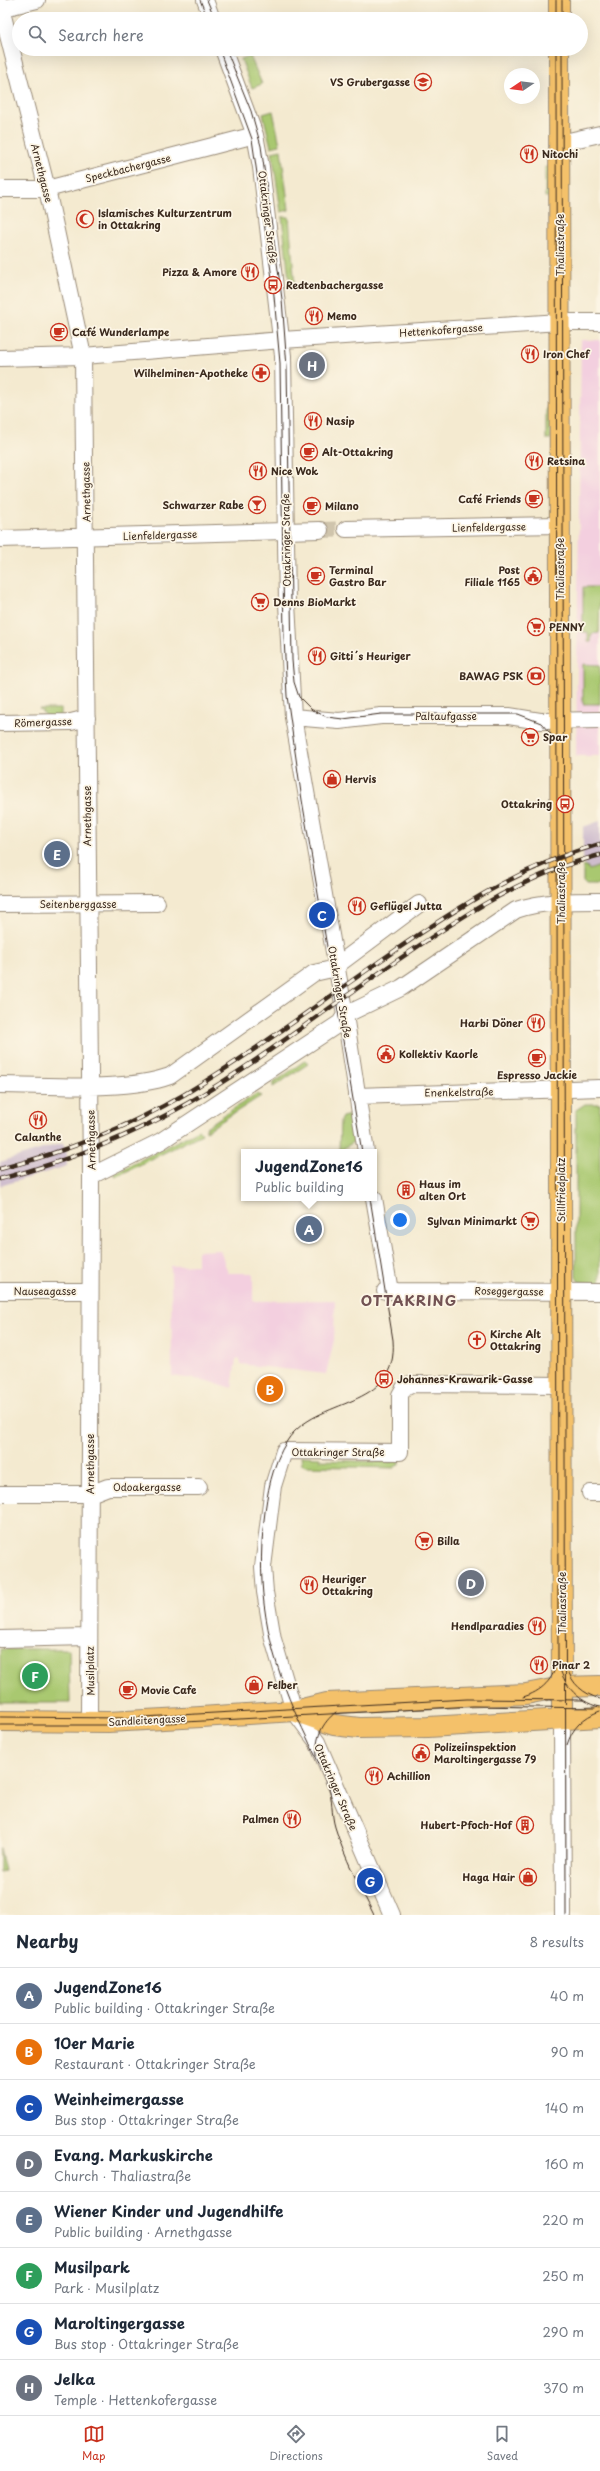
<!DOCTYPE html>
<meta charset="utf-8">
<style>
body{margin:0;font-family:"Playpen Sans",sans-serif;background:#f6f6f7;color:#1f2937}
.compass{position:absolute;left:504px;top:68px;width:36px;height:36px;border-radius:50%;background:#fff;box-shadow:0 4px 16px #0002;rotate:257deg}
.you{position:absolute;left:400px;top:1220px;width:14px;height:14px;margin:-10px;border:3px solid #fff;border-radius:50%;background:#1a73e8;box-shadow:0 0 0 6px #1a73e833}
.badge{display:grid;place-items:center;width:26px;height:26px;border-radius:50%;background:#c8321e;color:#fff;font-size:13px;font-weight:700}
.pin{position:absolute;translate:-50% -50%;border:2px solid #fff;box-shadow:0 1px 4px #0006}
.popup{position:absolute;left:241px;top:1149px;width:136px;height:52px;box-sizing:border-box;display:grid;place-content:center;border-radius:0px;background:#fff;filter:drop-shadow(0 1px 3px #0005);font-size:13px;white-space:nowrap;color:#747a83}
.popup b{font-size:15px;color:#1f2937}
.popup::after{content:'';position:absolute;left:50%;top:100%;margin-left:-8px;border:8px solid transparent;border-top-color:#fff}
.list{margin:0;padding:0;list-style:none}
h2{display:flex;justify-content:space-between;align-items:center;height:52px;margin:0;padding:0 16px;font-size:17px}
h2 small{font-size:13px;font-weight:400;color:#747a83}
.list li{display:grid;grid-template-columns:26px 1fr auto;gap:12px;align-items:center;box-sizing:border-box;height:56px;padding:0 16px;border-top:1px solid #e0e1e3}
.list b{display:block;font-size:15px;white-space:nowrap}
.list p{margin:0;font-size:13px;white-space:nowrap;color:#747a83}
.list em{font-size:13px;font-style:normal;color:#747a83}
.icon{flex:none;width:22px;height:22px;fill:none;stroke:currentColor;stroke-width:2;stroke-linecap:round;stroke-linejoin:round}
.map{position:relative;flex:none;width:600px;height:1915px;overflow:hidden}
.search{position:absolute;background:#fff;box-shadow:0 4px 16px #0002;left:12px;right:12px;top:12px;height:44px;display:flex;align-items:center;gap:10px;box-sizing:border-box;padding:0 14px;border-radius:22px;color:#747a83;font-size:15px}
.sheet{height:500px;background:#fff}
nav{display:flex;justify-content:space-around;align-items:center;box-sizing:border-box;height:56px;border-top:1px solid #e0e1e3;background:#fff;font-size:11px;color:#747a83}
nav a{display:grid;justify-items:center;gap:2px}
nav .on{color:#c8321e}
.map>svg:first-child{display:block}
.built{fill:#f3cfdf}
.industrial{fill:#cfbdce}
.green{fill:#a9c870;stroke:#727947}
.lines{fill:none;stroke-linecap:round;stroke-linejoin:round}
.minor-tunnel{stroke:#cfc4ac;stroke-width:16;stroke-dasharray:16 8;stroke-linecap:butt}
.minor-casing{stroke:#988a77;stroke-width:18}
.major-casing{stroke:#988a77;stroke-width:22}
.minor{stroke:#fff;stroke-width:16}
.major{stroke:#f4c16a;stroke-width:20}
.tram{stroke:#3b2a1e;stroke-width:1}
.rail-casing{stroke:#3b2a1e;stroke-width:4.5}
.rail{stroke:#fcf5e5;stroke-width:3;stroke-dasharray:9;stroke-linecap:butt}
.labels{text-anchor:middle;stroke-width:3.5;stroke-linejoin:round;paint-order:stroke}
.poi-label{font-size:10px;font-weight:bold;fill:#3b2a1e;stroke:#fcf5e5;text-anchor:start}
.street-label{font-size:10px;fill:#3b2a1e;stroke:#fcf5e5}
.district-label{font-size:14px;font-weight:bold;letter-spacing:1px;fill:#725253;stroke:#fcf5e5}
</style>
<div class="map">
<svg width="600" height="1915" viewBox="0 0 600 1915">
<rect width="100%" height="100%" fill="#fcf5e5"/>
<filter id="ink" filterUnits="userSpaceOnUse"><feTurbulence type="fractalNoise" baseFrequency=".025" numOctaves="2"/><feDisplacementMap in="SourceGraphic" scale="8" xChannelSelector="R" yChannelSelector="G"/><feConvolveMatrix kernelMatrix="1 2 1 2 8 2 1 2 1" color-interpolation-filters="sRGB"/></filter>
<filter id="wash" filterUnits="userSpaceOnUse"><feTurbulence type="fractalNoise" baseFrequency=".012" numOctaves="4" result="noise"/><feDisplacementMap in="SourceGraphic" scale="16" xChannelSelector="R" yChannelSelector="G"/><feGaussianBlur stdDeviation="0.9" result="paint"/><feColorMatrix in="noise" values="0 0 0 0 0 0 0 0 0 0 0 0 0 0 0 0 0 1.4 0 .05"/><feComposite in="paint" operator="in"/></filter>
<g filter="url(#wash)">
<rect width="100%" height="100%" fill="#f4ead0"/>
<path class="built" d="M581 340H600V756H576Z
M220 1250 228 1273H253V1301L335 1300 334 1340 326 1374 240 1364V1359H236L232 1388 208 1381 172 1376 171 1266 197 1265V1251Z"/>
<path class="industrial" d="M600 821V866L588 870 583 859V827Z
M63 1143 67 1154V1166L0 1186V1162Z"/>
<path class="green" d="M250 56 262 84 252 88 241 59Z
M273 111 280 145 271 147 263 114Z
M281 150 289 210 281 212 272 152Z
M545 167H551V197H545Z
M282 217H289L295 287 290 288Z
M546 408H551V439H546Z
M583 587H600L599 633 591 634V642H588V632H583Z
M583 664 600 665V704H583Z
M39 709H61V718H49Z
M587 866 589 870 600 866V885H586L583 882V867Z
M306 1060 308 1064 273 1087V1083Z
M256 1094 261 1096 206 1131V1127Z
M585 1104H600V1283L579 1282 576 1277V1110Z
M351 1115 354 1141 339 1152 340 1121 342 1117Z
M199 1130 202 1134 115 1177 113 1174Z
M301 1456 320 1457V1460L391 1462 393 1459H399V1464L394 1468 305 1466 302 1464Z
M0 1649H69L70 1703H0Z
M0 1848 5 1871 0 1872Z"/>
</g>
<g filter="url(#ink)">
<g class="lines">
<path class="minor-tunnel" d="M320 530 346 529"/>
<g class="minor-casing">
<path id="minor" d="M205 0 212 19
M0 4 47 189 83 356 91 1176 89 1722
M0 9 37 0
M223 49 255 135 261 167 283 356 287 603 293 717 345 1015 366 1152
M560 143 600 134
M0 189H47L255 135
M0 358 83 356 282 340 560 322H600
M346 529 560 525
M0 539 320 530
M293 717 339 721 381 716H509L540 721 600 720
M0 723 71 722 87 718
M0 904 157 903
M0 1085C48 1085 126 1092 170 1076L314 973 332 969 419 904
M357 1096 600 1088
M91 1176 161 1141 340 1023 345 1015 401 988 516 910C543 901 571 901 600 901
M374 1198 390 1291
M0 1291H89
M385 1291 600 1292
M590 1493H600
M0 1494H90L108 1487H199
M0 1639 89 1637
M562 1718 563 1915
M392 1915 317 1742 294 1711 273 1639 265 1592 263 1567 273 1486 284 1451 400 1452V1395L404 1388 410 1384 561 1385"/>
</g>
<g class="major-casing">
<path id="major" d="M559 0V19
M559 49 562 1718
M294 1711 334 1725 359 1728 428 1727 600 1717
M0 1721 108 1722 201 1717 294 1711 327 1703 526 1694 562 1687 600 1686"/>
</g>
<use href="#minor" class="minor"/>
<use href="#major" class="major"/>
<path class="tram" d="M200 0 208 19
M207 0 215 19
M556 0V19
M562 0V19
M219 49 252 139 273 285 280 363 284 638 287 696 302 800 362 1152
M226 49 251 111 261 146 282 299 287 368 292 660 294 682 299 697 312 710 327 717 343 719 381 714H518L541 723 557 741
M556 49 558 1658C560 1681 576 1702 600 1707
M562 49 566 1915
M370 1198 393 1340C399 1412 316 1395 287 1441 272 1465 267 1493 264 1520 256 1587 267 1648 294 1710 305 1735 318 1759 328 1785 333 1799 331 1814 335 1827 344 1857 360 1887 374 1915
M567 1667C571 1684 584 1694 600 1699
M523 1697C541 1692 555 1679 557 1660
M0 1717 125 1718 467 1699 583 1700
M0 1725H131L473 1706 595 1708
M567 1745C572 1728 583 1717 600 1711
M317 1756C315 1738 322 1723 336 1712"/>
<g class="rail-casing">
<path id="rail" d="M0 1169C65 1152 127 1128 185 1094 256 1051 322 1001 390 954 457 908 521 866 600 844
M0 1179C66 1162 129 1137 188 1103 248 1068 305 1025 362 985 437 933 511 878 600 855"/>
</g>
<use href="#rail" class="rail"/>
</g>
</g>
<defs>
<g id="school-ring" transform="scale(0.9)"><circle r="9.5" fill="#fcf5e5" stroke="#c8321e" stroke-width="1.5"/><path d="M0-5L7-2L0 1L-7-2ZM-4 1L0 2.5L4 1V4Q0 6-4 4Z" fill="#c8321e"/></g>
<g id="restaurant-ring" transform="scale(0.9)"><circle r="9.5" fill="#fcf5e5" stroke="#c8321e" stroke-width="1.5"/><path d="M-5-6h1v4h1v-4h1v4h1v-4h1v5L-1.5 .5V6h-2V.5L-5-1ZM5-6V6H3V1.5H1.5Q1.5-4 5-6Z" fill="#c8321e"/></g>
<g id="mosque-ring" transform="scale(0.9)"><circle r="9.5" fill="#fcf5e5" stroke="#c8321e" stroke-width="1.5"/><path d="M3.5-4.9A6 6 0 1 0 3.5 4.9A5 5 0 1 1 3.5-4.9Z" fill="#c8321e"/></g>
<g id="bus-ring" transform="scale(0.9)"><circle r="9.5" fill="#fcf5e5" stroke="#c8321e" stroke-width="1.5"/><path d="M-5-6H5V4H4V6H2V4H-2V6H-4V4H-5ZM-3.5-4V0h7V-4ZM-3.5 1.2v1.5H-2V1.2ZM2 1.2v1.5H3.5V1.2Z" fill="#c8321e"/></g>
<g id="cafe-ring" transform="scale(0.9)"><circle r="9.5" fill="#fcf5e5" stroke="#c8321e" stroke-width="1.5"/><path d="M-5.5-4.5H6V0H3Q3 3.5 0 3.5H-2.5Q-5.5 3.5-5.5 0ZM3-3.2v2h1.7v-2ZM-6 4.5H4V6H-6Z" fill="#c8321e"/></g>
<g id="pharmacy-ring" transform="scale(0.9)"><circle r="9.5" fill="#fcf5e5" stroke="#c8321e" stroke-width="1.5"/><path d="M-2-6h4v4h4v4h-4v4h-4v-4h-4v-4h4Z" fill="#c8321e"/></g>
<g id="bar-ring" transform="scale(0.9)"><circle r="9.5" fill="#fcf5e5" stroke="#c8321e" stroke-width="1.5"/><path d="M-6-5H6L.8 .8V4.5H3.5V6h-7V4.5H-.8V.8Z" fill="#c8321e"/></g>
<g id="civic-ring" transform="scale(0.9)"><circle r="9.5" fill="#fcf5e5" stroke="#c8321e" stroke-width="1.5"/><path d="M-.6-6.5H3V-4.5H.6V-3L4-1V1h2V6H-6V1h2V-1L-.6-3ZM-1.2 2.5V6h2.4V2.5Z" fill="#c8321e"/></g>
<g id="supermarket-ring" transform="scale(0.9)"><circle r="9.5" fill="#fcf5e5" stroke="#c8321e" stroke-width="1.5"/><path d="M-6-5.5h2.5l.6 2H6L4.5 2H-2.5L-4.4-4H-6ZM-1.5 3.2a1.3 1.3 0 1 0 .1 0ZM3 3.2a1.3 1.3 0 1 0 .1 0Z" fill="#c8321e"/></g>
<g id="bank-ring" transform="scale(0.9)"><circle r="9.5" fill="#fcf5e5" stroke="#c8321e" stroke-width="1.5"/><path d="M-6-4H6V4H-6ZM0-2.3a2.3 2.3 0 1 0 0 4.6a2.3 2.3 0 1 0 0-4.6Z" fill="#c8321e"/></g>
<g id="shop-ring" transform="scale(0.9)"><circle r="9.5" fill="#fcf5e5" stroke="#c8321e" stroke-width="1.5"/><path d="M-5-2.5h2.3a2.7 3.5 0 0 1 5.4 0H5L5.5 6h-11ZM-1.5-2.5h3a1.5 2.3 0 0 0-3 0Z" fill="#c8321e"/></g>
<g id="building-ring" transform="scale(0.9)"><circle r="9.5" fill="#fcf5e5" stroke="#c8321e" stroke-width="1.5"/><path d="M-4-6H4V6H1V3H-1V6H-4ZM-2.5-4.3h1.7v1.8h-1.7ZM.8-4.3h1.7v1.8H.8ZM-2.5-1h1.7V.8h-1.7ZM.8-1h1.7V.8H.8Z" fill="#c8321e"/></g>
<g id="church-ring" transform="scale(0.9)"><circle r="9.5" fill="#fcf5e5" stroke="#c8321e" stroke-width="1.5"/><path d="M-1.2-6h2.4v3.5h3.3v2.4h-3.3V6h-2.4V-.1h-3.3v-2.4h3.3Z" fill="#c8321e"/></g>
</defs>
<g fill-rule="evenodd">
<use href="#school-ring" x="423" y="82"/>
<use href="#restaurant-ring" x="529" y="154"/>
<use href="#mosque-ring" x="85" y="219"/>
<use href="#restaurant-ring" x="250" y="272"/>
<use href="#bus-ring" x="273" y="285"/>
<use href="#restaurant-ring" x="314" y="316"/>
<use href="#cafe-ring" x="59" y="332"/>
<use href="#restaurant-ring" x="530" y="354"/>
<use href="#pharmacy-ring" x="261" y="373"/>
<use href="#restaurant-ring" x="313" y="421"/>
<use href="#cafe-ring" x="309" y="452"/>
<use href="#restaurant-ring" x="534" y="461"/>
<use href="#restaurant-ring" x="258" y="471"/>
<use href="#cafe-ring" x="534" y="499"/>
<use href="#bar-ring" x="257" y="505"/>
<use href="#cafe-ring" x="312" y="506"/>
<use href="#cafe-ring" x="316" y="576"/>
<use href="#civic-ring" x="533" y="576"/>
<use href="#supermarket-ring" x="260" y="602"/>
<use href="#supermarket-ring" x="536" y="627"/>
<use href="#restaurant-ring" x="317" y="656"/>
<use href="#bank-ring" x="536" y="676"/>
<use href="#supermarket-ring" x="530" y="737"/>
<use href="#shop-ring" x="332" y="779"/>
<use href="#bus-ring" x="565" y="804"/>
<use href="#restaurant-ring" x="357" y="906"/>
<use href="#restaurant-ring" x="536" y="1023"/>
<use href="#civic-ring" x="386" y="1054"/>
<use href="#cafe-ring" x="537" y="1058"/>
<use href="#restaurant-ring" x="38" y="1120"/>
<use href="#building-ring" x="406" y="1190"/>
<use href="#supermarket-ring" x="530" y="1221"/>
<use href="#church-ring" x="477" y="1340"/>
<use href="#bus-ring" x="384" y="1379"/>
<use href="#supermarket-ring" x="424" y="1541"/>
<use href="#restaurant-ring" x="309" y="1585"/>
<use href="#restaurant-ring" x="537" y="1626"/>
<use href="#restaurant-ring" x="539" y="1665"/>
<use href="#shop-ring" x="254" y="1685"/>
<use href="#cafe-ring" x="128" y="1690"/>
<use href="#civic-ring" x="421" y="1753"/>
<use href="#restaurant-ring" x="374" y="1776"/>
<use href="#restaurant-ring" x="292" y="1819"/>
<use href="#building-ring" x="525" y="1825"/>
<use href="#shop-ring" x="528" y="1877"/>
</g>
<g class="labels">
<g class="poi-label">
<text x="410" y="86" text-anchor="end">VS Grubergasse</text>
<text x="542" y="158">Nitochi</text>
<text x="98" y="217">Islamisches Kulturzentrum<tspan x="98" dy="12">in Ottakring</tspan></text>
<text x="237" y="276" text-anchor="end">Pizza &amp; Amore</text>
<text x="286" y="289">Redtenbachergasse</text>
<text x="327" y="320">Memo</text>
<text x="72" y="336">Café Wunderlampe</text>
<text x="543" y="358">Iron Chef</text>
<text x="248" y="377" text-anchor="end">Wilhelminen-Apotheke</text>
<text x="326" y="425">Nasip</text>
<text x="322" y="456">Alt-Ottakring</text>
<text x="547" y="465">Retsina</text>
<text x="271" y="475">Nice Wok</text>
<text x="521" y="503" text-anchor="end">Café Friends</text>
<text x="244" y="509" text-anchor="end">Schwarzer Rabe</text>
<text x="325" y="510">Milano</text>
<text x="329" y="574">Terminal<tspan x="329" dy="12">Gastro Bar</tspan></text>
<text x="520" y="574" text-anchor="end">Post<tspan x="520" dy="12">Filiale 1165</tspan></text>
<text x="273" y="606">Denns BioMarkt</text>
<text x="549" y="631">PENNY</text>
<text x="330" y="660">Gitti´s Heuriger</text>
<text x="523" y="680" text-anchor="end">BAWAG PSK</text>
<text x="543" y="741">Spar</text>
<text x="345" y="783">Hervis</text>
<text x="552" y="808" text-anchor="end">Ottakring</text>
<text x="370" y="910">Geflügel Jutta</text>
<text x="523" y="1027" text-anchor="end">Harbi Döner</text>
<text x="399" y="1058">Kollektiv Kaorle</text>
<text x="537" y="1079" text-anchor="middle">Espresso Jackie</text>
<text x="38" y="1141" text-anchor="middle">Calanthe</text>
<text x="419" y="1188">Haus im<tspan x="419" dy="12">alten Ort</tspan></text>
<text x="517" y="1225" text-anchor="end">Sylvan Minimarkt</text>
<text x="490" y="1338">Kirche Alt<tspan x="490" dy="12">Ottakring</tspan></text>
<text x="397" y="1383">Johannes-Krawarik-Gasse</text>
<text x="437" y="1545">Billa</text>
<text x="322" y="1583">Heuriger<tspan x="322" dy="12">Ottakring</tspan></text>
<text x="524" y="1630" text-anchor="end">Hendlparadies</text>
<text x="552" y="1669">Pinar 2</text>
<text x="267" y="1689">Felber</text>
<text x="141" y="1694">Movie Cafe</text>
<text x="434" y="1751">Polizeiinspektion<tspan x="434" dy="12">Maroltingergasse 79</tspan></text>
<text x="387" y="1780">Achillion</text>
<text x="279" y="1823" text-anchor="end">Palmen</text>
<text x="512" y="1829" text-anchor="end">Hubert-Pfoch-Hof</text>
<text x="515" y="1881" text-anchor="end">Haga Hair</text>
</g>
<g class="street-label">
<text transform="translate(128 168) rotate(-14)" y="4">Speckbachergasse</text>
<text transform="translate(42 173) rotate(76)" y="4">Arnethgasse</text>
<text transform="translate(268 217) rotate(83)" y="4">Ottakringer Straße</text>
<text transform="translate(560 245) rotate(-90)" y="4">Thaliastraße</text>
<text transform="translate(441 330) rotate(-4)" y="4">Hettenkofergasse</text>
<text transform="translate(86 492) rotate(-91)" y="4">Arnethgasse</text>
<text transform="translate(489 527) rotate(-1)" y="4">Lienfeldergasse</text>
<text transform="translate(160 535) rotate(-2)" y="4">Lienfeldergasse</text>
<text transform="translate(286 540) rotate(-91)" y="4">Ottakringer Straße</text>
<text transform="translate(560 569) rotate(-90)" y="4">Thaliastraße</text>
<text x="446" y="720">Paltaufgasse</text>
<text transform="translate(43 722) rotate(-2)" y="4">Römergasse</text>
<text transform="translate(87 816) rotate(-90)" y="4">Arnethgasse</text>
<text transform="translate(561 893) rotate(-90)" y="4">Thaliastraße</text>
<text x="78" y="908">Seitenberggasse</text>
<text transform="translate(340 992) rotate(80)" y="4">Ottakringer Straße</text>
<text transform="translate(459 1092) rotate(-1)" y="4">Enenkelstraße</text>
<text transform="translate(91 1140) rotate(-91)" y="4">Arnethgasse</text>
<text transform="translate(561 1190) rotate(-90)" y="4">Stillfriedplatz</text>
<text x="45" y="1295">Nauseagasse</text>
<text transform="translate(509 1291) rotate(1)" y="4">Roseggergasse</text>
<text x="338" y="1456">Ottakringer Straße</text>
<text transform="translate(90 1464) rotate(-90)" y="4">Arnethgasse</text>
<text x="147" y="1491">Odoakergasse</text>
<text transform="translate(562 1603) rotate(-90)" y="4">Thaliastraße</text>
<text transform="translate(90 1671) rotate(-91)" y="4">Musilplatz</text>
<text transform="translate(147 1720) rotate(-3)" y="4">Sandleitengasse</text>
<text transform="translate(336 1787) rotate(67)" y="4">Ottakringer Straße</text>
</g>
<g class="district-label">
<text x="409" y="1306">OTTAKRING</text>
</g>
</g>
</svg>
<svg class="compass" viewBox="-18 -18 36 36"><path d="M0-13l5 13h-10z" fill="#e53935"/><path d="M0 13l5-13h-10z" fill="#747a83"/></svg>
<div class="you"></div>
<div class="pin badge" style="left:309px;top:1229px;background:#5c6f8a">A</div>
<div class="popup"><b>JugendZone16</b>Public building</div>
<div class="pin badge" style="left:270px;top:1389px;background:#e8710a">B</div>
<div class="pin badge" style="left:322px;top:915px;background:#1a4fb4">C</div>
<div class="pin badge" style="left:471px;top:1583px;background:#6b7280">D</div>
<div class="pin badge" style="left:57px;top:854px;background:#5c6f8a">E</div>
<div class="pin badge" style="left:35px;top:1676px;background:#2e9e5b">F</div>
<div class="pin badge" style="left:370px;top:1881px;background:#1a4fb4">G</div>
<div class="pin badge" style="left:312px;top:365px;background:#6b7280">H</div>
<div class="search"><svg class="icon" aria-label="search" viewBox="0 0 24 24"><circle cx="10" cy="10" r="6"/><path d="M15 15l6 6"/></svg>Search here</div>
</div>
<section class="sheet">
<h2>Nearby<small>8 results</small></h2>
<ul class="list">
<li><span class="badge" style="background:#5c6f8a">A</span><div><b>JugendZone16</b><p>Public building · Ottakringer Straße</p></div><em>40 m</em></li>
<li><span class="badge" style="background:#e8710a">B</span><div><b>10er Marie</b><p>Restaurant · Ottakringer Straße</p></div><em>90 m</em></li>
<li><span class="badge" style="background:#1a4fb4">C</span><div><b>Weinheimergasse</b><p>Bus stop · Ottakringer Straße</p></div><em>140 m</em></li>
<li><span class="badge" style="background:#6b7280">D</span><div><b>Evang. Markuskirche</b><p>Church · Thaliastraße</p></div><em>160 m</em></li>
<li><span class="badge" style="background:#5c6f8a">E</span><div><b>Wiener Kinder und Jugendhilfe</b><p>Public building · Arnethgasse</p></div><em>220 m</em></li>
<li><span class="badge" style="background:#2e9e5b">F</span><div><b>Musilpark</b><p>Park · Musilplatz</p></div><em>250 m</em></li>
<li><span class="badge" style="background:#1a4fb4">G</span><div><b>Maroltingergasse</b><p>Bus stop · Ottakringer Straße</p></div><em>290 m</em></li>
<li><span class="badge" style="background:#6b7280">H</span><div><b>Jelka</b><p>Temple · Hettenkofergasse</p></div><em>370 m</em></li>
</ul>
</section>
<nav>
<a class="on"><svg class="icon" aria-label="map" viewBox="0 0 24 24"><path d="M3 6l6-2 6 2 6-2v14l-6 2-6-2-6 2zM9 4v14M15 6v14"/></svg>Map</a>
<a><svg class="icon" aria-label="directions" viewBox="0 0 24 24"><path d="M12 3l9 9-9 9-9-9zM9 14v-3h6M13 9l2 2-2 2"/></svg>Directions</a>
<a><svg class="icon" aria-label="saved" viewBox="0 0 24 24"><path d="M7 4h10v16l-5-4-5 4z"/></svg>Saved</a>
</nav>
